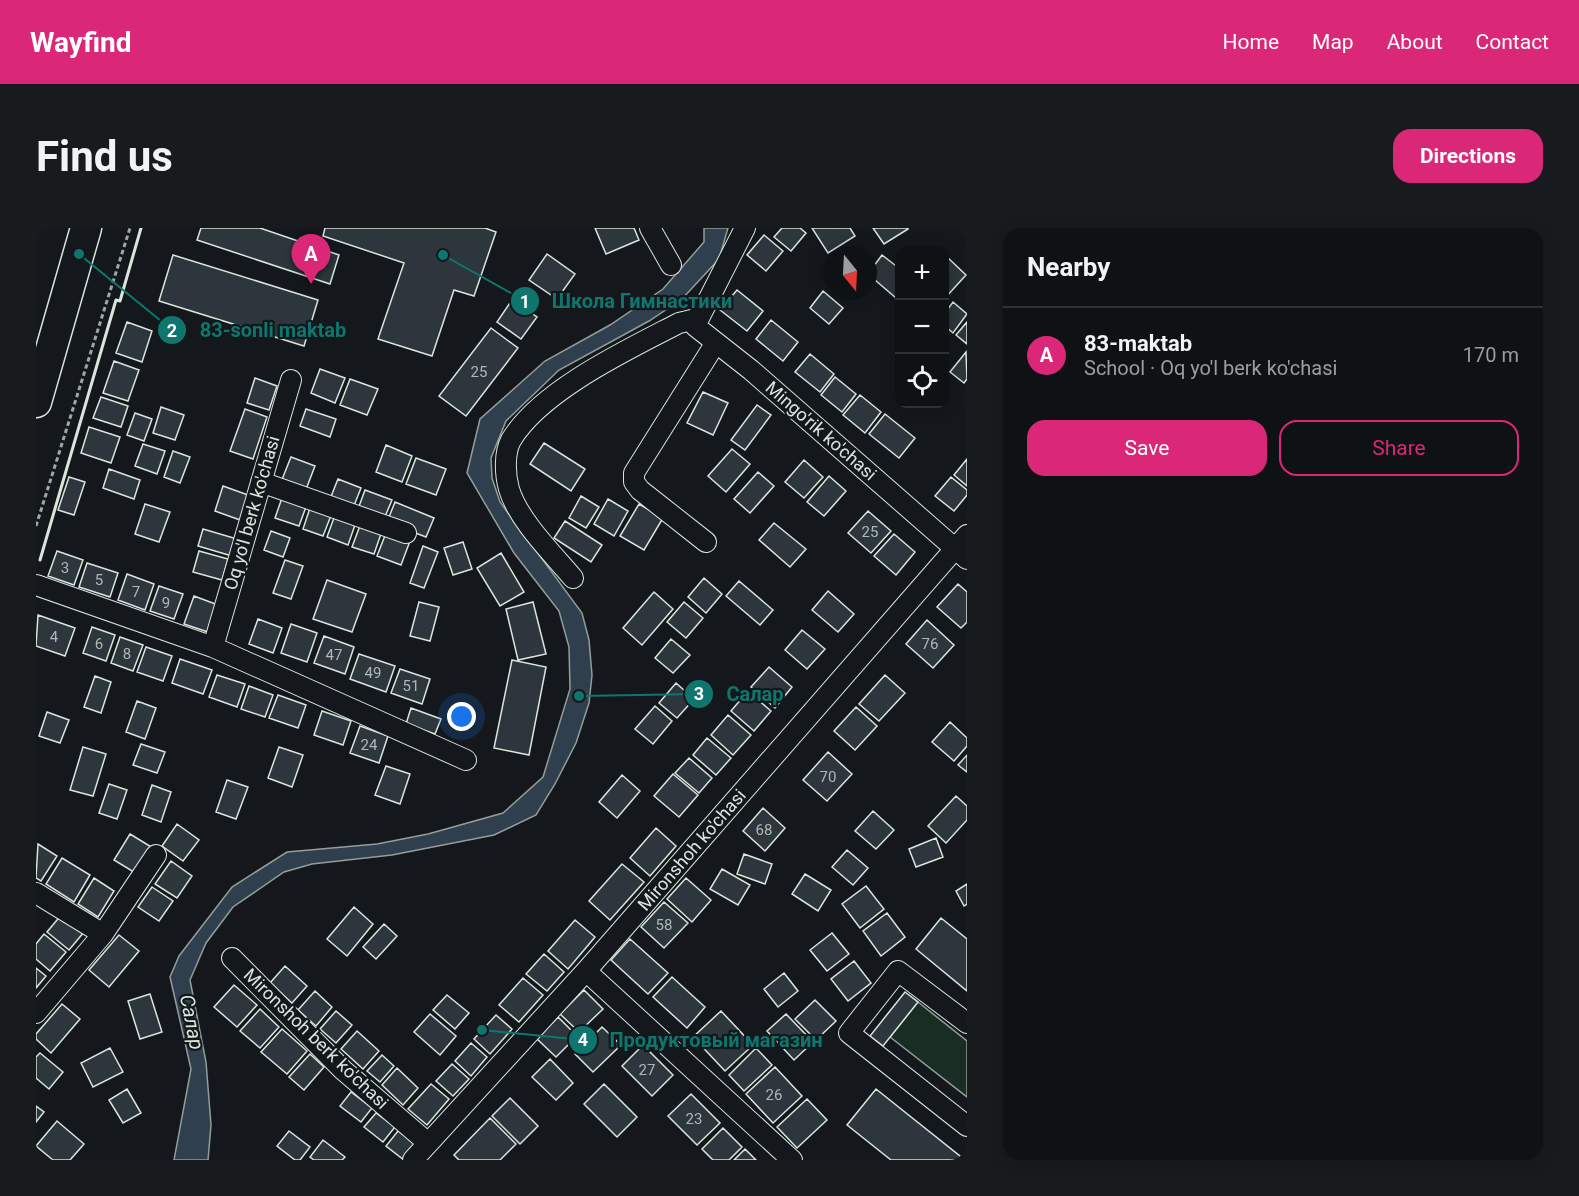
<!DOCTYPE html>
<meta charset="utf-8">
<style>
body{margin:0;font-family:Roboto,sans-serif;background:#181b1e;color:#f1f3f6}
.controls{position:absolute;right:18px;top:18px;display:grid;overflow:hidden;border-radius:12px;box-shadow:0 3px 15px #0003}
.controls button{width:54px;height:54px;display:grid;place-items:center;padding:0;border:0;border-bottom:2px solid #2f3234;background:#0f1215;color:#f1f3f6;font:30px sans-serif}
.compass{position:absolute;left:787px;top:18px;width:54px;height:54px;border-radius:50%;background:#0f1215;box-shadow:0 3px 15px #0003;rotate:162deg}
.you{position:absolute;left:426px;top:489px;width:21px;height:21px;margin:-15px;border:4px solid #fff;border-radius:50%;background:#1a73e8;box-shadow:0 0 0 9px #1a73e833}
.badge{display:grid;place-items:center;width:39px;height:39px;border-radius:50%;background:#db2777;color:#fff;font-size:20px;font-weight:700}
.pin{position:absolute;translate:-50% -50px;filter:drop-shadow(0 2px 3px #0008)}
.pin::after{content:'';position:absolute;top:32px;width:21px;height:18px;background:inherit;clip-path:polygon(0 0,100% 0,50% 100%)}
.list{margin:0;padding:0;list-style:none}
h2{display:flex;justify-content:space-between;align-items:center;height:78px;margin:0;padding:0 24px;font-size:26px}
h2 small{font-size:20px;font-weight:400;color:#9b9ea0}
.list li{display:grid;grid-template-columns:39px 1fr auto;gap:18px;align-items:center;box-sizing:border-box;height:96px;padding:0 24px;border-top:2px solid #2f3234}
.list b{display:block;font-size:22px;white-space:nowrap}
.list p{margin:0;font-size:20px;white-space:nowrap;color:#9b9ea0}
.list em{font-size:20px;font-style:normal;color:#9b9ea0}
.actions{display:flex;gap:12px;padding:18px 24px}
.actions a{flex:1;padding:14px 0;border:2px solid #db2777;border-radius:18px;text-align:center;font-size:21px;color:#db2777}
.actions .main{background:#db2777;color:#fff}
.icon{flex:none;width:33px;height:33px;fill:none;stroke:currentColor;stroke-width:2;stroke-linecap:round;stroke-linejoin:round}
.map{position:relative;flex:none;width:931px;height:932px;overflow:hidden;border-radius:18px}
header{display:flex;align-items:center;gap:36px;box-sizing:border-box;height:84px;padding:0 30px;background:#db2777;color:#fff}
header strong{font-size:28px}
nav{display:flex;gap:33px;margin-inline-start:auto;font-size:21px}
.intro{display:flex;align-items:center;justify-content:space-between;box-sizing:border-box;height:144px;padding:0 36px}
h1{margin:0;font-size:42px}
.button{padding:15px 27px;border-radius:18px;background:#db2777;color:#fff;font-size:21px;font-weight:700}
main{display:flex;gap:36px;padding:0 36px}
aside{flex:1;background:#0f1215;border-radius:18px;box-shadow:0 3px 15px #0003}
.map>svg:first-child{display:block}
.green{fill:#1a2d24;stroke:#939e99;stroke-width:1.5}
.water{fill:#2f3f4d;stroke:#939e99;stroke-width:1.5}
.building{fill:#2c363c;stroke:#d8e6dc;stroke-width:1.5}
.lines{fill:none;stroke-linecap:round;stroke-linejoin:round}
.minor-casing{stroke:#d8e6dc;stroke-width:22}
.highway-casing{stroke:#d8e6dc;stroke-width:33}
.path{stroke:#9da8a2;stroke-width:3;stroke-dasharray:4.5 3;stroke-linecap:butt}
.minor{stroke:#14181c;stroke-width:20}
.highway{stroke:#14181c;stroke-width:30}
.wall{stroke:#d8e6dc;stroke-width:3}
.labels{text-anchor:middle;stroke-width:4.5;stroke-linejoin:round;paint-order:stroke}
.number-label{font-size:15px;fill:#adbab4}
.street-label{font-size:18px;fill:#d8e6dc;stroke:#14181c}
.water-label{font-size:20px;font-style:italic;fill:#d8e6dc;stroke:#14181c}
.leader{fill:none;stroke:#0f766e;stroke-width:2}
.callout-dot{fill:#0f766e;stroke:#14181c;stroke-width:2}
.mark-label{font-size:18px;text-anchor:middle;font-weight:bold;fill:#fff}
.callout-label{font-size:20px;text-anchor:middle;font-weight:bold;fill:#0f766e;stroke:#14181c;stroke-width:4.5;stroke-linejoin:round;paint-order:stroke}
</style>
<header>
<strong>Wayfind</strong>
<nav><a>Home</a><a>Map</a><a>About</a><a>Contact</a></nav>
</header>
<div class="intro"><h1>Find us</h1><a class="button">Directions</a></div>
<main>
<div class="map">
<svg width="931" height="932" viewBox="0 0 931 932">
<rect width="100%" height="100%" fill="#14181c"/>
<path class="green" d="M882 774 931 813V869L854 809Z"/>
<path class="water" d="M668 0H692L683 31 646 71 613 93 523 142 470 193 455 230 456 250 464 274 546 385 553 412 556 447 553 475 540 515 519 556 500 587 458 607 356 627 276 636 248 644 197 679 170 715 154 752 170 834 175 897 172 932H138L155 841 134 749 143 728 196 659 251 624 341 616 392 606 467 585 507 549 534 461 533 419 523 383 478 325 431 245 444 191 509 133 574 97 627 61 668 14Z"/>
<path class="building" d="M165 0H224L303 27 294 56 161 12Z
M289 0H449L460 4 438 68 418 62 396 128 342 111 368 35 287 8Z
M559 0H598L603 12 570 26Z
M746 0H764L770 5 755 23 738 9Z
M776 0H814L819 8 792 25Z
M837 0H872V1L848 16Z
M728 7 747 23 730 43 711 27Z
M511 26 539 46 521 71 493 52Z
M137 27 282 72 268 118 123 73Z
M846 27 864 41V66L860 70 832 46Z
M909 27 930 47 909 70Z
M701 62 727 83 711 103 684 82Z
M787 63 807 80 793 96 774 80Z
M476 72 501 89 485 111 461 94Z
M917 74 931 86 917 105 909 98V85Z
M735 92 762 114 747 133 720 111Z
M91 94 116 103 106 134 80 125Z
M931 94V116L920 107Z
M455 100 482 120 430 188 403 168Z
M930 124 931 151 928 155 914 144Z
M774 126 798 146 784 164 759 144Z
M78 133 103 142 92 173 67 165Z
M284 141 309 150 299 175 275 165Z
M799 149 820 166 806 184 785 167Z
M219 150 241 158 233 182 211 175Z
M314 151 342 161 331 187 304 177Z
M667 164 692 175 677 207 651 195Z
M824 167 845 184 829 205 807 187Z
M65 169 92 178 85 199 57 190Z
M721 177 735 187 709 222 695 212Z
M125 179 148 187 139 212 117 205Z
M209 181 231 189 217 231 194 223Z
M270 181 300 191 294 209 264 198Z
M99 185 116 191 108 213 91 207Z
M849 186 879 210 863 230 833 206Z
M53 199 84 209 75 235 45 225Z
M508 215 549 241 535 263 494 236Z
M107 216 129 223 121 246 99 238Z
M350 217 376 228 366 254 340 244Z
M696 221 714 236 690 264 672 248Z
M137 223 154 229 144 255 128 249Z
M255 229 279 238 269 264 245 254Z
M380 230 410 241 400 267 370 256Z
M931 231V258L918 247Z
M768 232 787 249 768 270 749 254Z
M73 241 104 252 98 271 67 260Z
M722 244 738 258 714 285 698 271Z
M793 248 810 263 788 288 771 274Z
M33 249 49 254 38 287 22 282Z
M915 249 931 262V267L918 283 899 268Z
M302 251 325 260 317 280 294 271Z
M187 258 212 267 204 292 179 283Z
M329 262 356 272 348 291 322 281Z
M247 267 271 276 263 298 239 290Z
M545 268 563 279 550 300 533 290Z
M572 271 592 283 578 308 558 296Z
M359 274 398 290 390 309 351 294Z
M109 276 134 284 123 314 99 306Z
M603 276 627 290 608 322 584 308Z
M275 277 296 285 287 308 267 301Z
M832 283 855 303 835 325 812 305Z
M299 287 320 294 312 317 291 309Z
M529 293 566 317 555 334 518 310Z
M325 295 346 303 338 326 316 319Z
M738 295 770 321 754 339 723 312Z
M167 301 201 311 196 328 162 318Z
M235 303 254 310 247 329 228 322Z
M350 305 374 313 365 337 341 328Z
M858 306 879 324 860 347 838 328Z
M427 314 436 341 417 347 408 320Z
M387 318 402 324 388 360 374 355Z
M21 323 47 332 38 357 12 348Z
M163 323 192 331 186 352 157 344Z
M465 325 488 364 464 378 441 340Z
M249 332 267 338 255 371 237 365Z
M51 335 82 345 74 369 43 359Z
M91 346 118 356 109 382 82 372Z
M668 350 686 366 670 385 652 369Z
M291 352 330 366 316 404 277 391Z
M703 353 737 382 724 397 690 368Z
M922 356 931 364V394L925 400 901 379Z
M123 358 147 366 138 391 114 383Z
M792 363 818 386 802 404 776 382Z
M618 364 637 381 606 417 587 400Z
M158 368 182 377 172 404 148 396Z
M383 374 403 379 394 413 374 408Z
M497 374 510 426 482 432 470 381Z
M648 374 667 390 650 410 631 394Z
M2 387 39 400 29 428 0 418Z
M222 391 246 400 237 425 213 416Z
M891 392 918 417 897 440 870 416Z
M255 396 281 405 271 434 245 425Z
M56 399 79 407 70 433 47 425Z
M766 402 789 421 771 441 749 422Z
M288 408 318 419 309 446 278 435Z
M84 409 107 417 97 443 75 435Z
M635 411 654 427 637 445 619 430Z
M110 419 136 428 127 453 101 444Z
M323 426 359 438 350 464 314 451Z
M144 431 176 442 167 466 136 455Z
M476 432 510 439 493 527 458 520Z
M733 439 756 459 739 480 715 459Z
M364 441 394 451 386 476 355 465Z
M181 447 209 456 201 479 173 469Z
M849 447 869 465 843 493 823 476Z
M59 448 75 454 65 485 48 479Z
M640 455 658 471 641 490 623 475Z
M213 458 237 467 229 489 205 481Z
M712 463 735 483 718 503 695 483Z
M242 467 270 477 262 500 233 490Z
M101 473 120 480 109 511 90 504Z
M619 478 636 493 617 516 599 501Z
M820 479 841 498 819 522 798 503Z
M375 480 405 491 399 506 370 496Z
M286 483 315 493 307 517 278 507Z
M11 484 33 492 24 515 3 508Z
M692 487 715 507 697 527 675 507Z
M914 494 931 510V518L918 533 896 514Z
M324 498 352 508 343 535 314 525Z
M671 510 695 530 680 547 657 527Z
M105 516 129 524 121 545 97 537Z
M47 519 70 526 57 568 34 562Z
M243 519 267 527 256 559 232 550Z
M792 524 816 546 791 573 767 552Z
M931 527V544L922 537Z
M653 530 676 550 663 565 639 545Z
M350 538 374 546 364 576 339 567Z
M637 546 662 567 643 589 618 568Z
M586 547 604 563 581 590 563 574Z
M191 552 212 559 200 591 180 584Z
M73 556 91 562 81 591 63 585Z
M116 557 135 564 125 594 106 587Z
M920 568 931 578V592L910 615 892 598Z
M727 580 749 600 729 623 707 603Z
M837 583 858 602 840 621 819 603Z
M141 596 163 612 147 633 126 618Z
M620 600 640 618 614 648 594 630Z
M94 606 117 620 101 646 78 632Z
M900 610 907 629 880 639 873 621Z
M2 616 21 628 5 653 0 650Z
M811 622 832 640 817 657 796 639Z
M708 626 736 636 729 656 701 646Z
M26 630 54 647 38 674 10 656Z
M135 633 156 648 141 670 119 656Z
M586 636 608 654 574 692 553 673Z
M686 641 714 657 702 677 674 661Z
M769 646 795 662 782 683 756 666Z
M58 650 78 663 62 689 42 676Z
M650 650 675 672 656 694 631 671Z
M931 656V676L928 678 920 663Z
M830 658 848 681 824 700 806 676Z
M116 659 137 673 123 693 102 679Z
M628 674 652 695 628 720 605 699Z
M318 679 337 696 311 728 291 711Z
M851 685 869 709 845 728 827 703Z
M26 686 48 704 33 722 11 704Z
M905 690 931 711V763L880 721Z
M539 692 559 709 532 741 512 723Z
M348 696 361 708 340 731 327 719Z
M796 705 813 726 791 743 774 722Z
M8 706 30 724 14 743 0 731V716Z
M83 707 103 723 73 759 53 742Z
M594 711 632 745 612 766 575 732Z
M508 726 528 744 511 763 490 746Z
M818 733 835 755 812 773 795 751Z
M249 738 271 758 256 775 234 755Z
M0 740 10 748 0 760Z
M748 745 762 763 742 779 728 761Z
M636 749 669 779 651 800 617 769Z
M487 750 507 767 483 794 463 777Z
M198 757 221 777 201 799 178 779Z
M548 762 567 781 543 804 524 786Z
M279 763 296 779 280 798 262 782Z
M869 764 882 774 847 818 834 808Z
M114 766 126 804 104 811 92 773Z
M411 767 433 785 419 801 397 782Z
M779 772 800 793 780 812 759 791Z
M26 776 44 791 15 825 0 811V806Z
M224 781 243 799 224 820 204 803Z
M300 783 316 797 300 815 284 801Z
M685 783 717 817 689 843 657 809Z
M394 786 420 808 404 827 378 804Z
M750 786 777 814 758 832 731 803Z
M460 787 476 801 454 826 438 811Z
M522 789 541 808 520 829 501 811Z
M566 799 585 817 557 844 539 826Z
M246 801 271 823 251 846 225 824Z
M321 803 343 823 327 841 305 821Z
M435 815 451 829 435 848 419 833Z
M607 817 637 847 616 868 586 838Z
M74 820 87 844 57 859 45 835Z
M720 820 736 837 708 863 693 847Z
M4 825 27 844 13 861 0 850V829Z
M274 826 288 839 268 862 253 849Z
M346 827 358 838 344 854 331 843Z
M514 831 537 855 520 872 496 849Z
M416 836 433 851 417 868 400 853Z
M739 839 766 868 737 895 710 866Z
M361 840 382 860 367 877 346 857Z
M395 856 413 871 391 897 372 881Z
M568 856 601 889 581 909 548 876Z
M91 861 105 885 87 895 73 872Z
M840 861 929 932H855L811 897Z
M315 864 336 880 325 894 304 878Z
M655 866 684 895 661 917 632 888Z
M474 870 502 898 484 916 456 888Z
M771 871 791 892 761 920 741 899Z
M0 878 8 884 0 894Z
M340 885 359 899 347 914 328 899Z
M454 890 480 916 464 932H423L418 927Z
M21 893 48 916 34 932H17L0 918Z
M687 900 706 919 693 932H677L666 921Z
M253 903 274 919 264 932H259L241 918Z
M362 903 380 916 368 932 350 918Z
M287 912 309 929 306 932H278L274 929Z
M709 921 720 932H698Z"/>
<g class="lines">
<g class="minor-casing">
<path id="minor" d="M614 0 635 37
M709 0 659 98 715 142 931 331
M225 254 370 305
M670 314 604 262 598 254V245L679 116
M537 350C517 326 482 292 473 261 469 247 468 225 475 212 505 162 593 121 643 95L660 91
M0 357 177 419 430 532
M177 419 255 152
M0 665 67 706
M196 730 307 842 392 915
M550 743 756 932
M0 785 67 706 120 627
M931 795 862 743 813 805 931 898
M377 932 550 743 931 307"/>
</g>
<g class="highway-casing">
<path id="highway" d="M0 174 50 0"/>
</g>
<path class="path" d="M0 298 94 0"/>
<use href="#minor" class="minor"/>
<use href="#highway" class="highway"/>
<path class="wall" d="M4 332 80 72 84 73 105 0"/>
</g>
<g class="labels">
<g class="number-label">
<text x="443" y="149">25</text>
<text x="834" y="309">25</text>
<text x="29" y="345">3</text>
<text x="63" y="357">5</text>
<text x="100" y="369">7</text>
<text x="130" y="380">9</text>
<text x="18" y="414">4</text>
<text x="63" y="421">6</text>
<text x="894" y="421">76</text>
<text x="91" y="431">8</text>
<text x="298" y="432">47</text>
<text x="337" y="450">49</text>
<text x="375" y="463">51</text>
<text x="333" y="522">24</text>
<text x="792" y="554">70</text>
<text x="728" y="607">68</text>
<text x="628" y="702">58</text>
<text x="611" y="847">27</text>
<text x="738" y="872">26</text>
<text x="658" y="896">23</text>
</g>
<g class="street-label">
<text transform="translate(785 203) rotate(41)" y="6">Mingo'rik ko'chasi</text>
<text transform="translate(216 285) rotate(-74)" y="6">Oq yo'l berk ko'chasi</text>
<text transform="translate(656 622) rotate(-49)" y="6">Mironshoh ko'chasi</text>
<text transform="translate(280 811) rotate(44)" y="6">Mironshoh berk ko'chasi</text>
</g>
<g class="water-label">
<text transform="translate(156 794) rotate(79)" y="7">Салар</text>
</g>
</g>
<path class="leader" d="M407 27L489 73M43 26L136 102M543 468L663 466M446 802L547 812"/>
<g class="callout-dot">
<circle cx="407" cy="27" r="6"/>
<circle cx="43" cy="26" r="6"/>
<circle cx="543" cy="468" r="6"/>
<circle cx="446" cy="802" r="6"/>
<circle cx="489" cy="73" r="15"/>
<circle cx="136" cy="102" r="15"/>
<circle cx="663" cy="466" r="15"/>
<circle cx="547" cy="812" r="15"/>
</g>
<g class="mark-label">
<text x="489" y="80">1</text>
<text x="136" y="109">2</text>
<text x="663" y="472">3</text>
<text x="547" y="818">4</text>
</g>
<g class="callout-label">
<text x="606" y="80">Школа Гимнастики</text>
<text x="237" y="109">83-sonli maktab</text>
<text x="719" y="473">Салар</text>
<text x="680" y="819">Продуктовый магазин</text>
</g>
</svg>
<div class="controls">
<button>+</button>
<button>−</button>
<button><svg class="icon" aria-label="locate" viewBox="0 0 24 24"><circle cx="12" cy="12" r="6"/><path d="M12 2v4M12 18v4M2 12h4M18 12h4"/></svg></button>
</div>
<svg class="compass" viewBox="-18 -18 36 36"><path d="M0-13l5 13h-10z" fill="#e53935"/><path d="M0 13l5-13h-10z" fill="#9b9ea0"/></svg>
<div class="you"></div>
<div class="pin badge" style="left:275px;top:56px">A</div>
</div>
<aside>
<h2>Nearby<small></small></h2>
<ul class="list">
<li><span class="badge">A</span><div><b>83-maktab</b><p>School · Oq yo'l berk ko'chasi</p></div><em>170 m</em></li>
</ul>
<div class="actions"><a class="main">Save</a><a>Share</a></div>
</aside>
</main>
